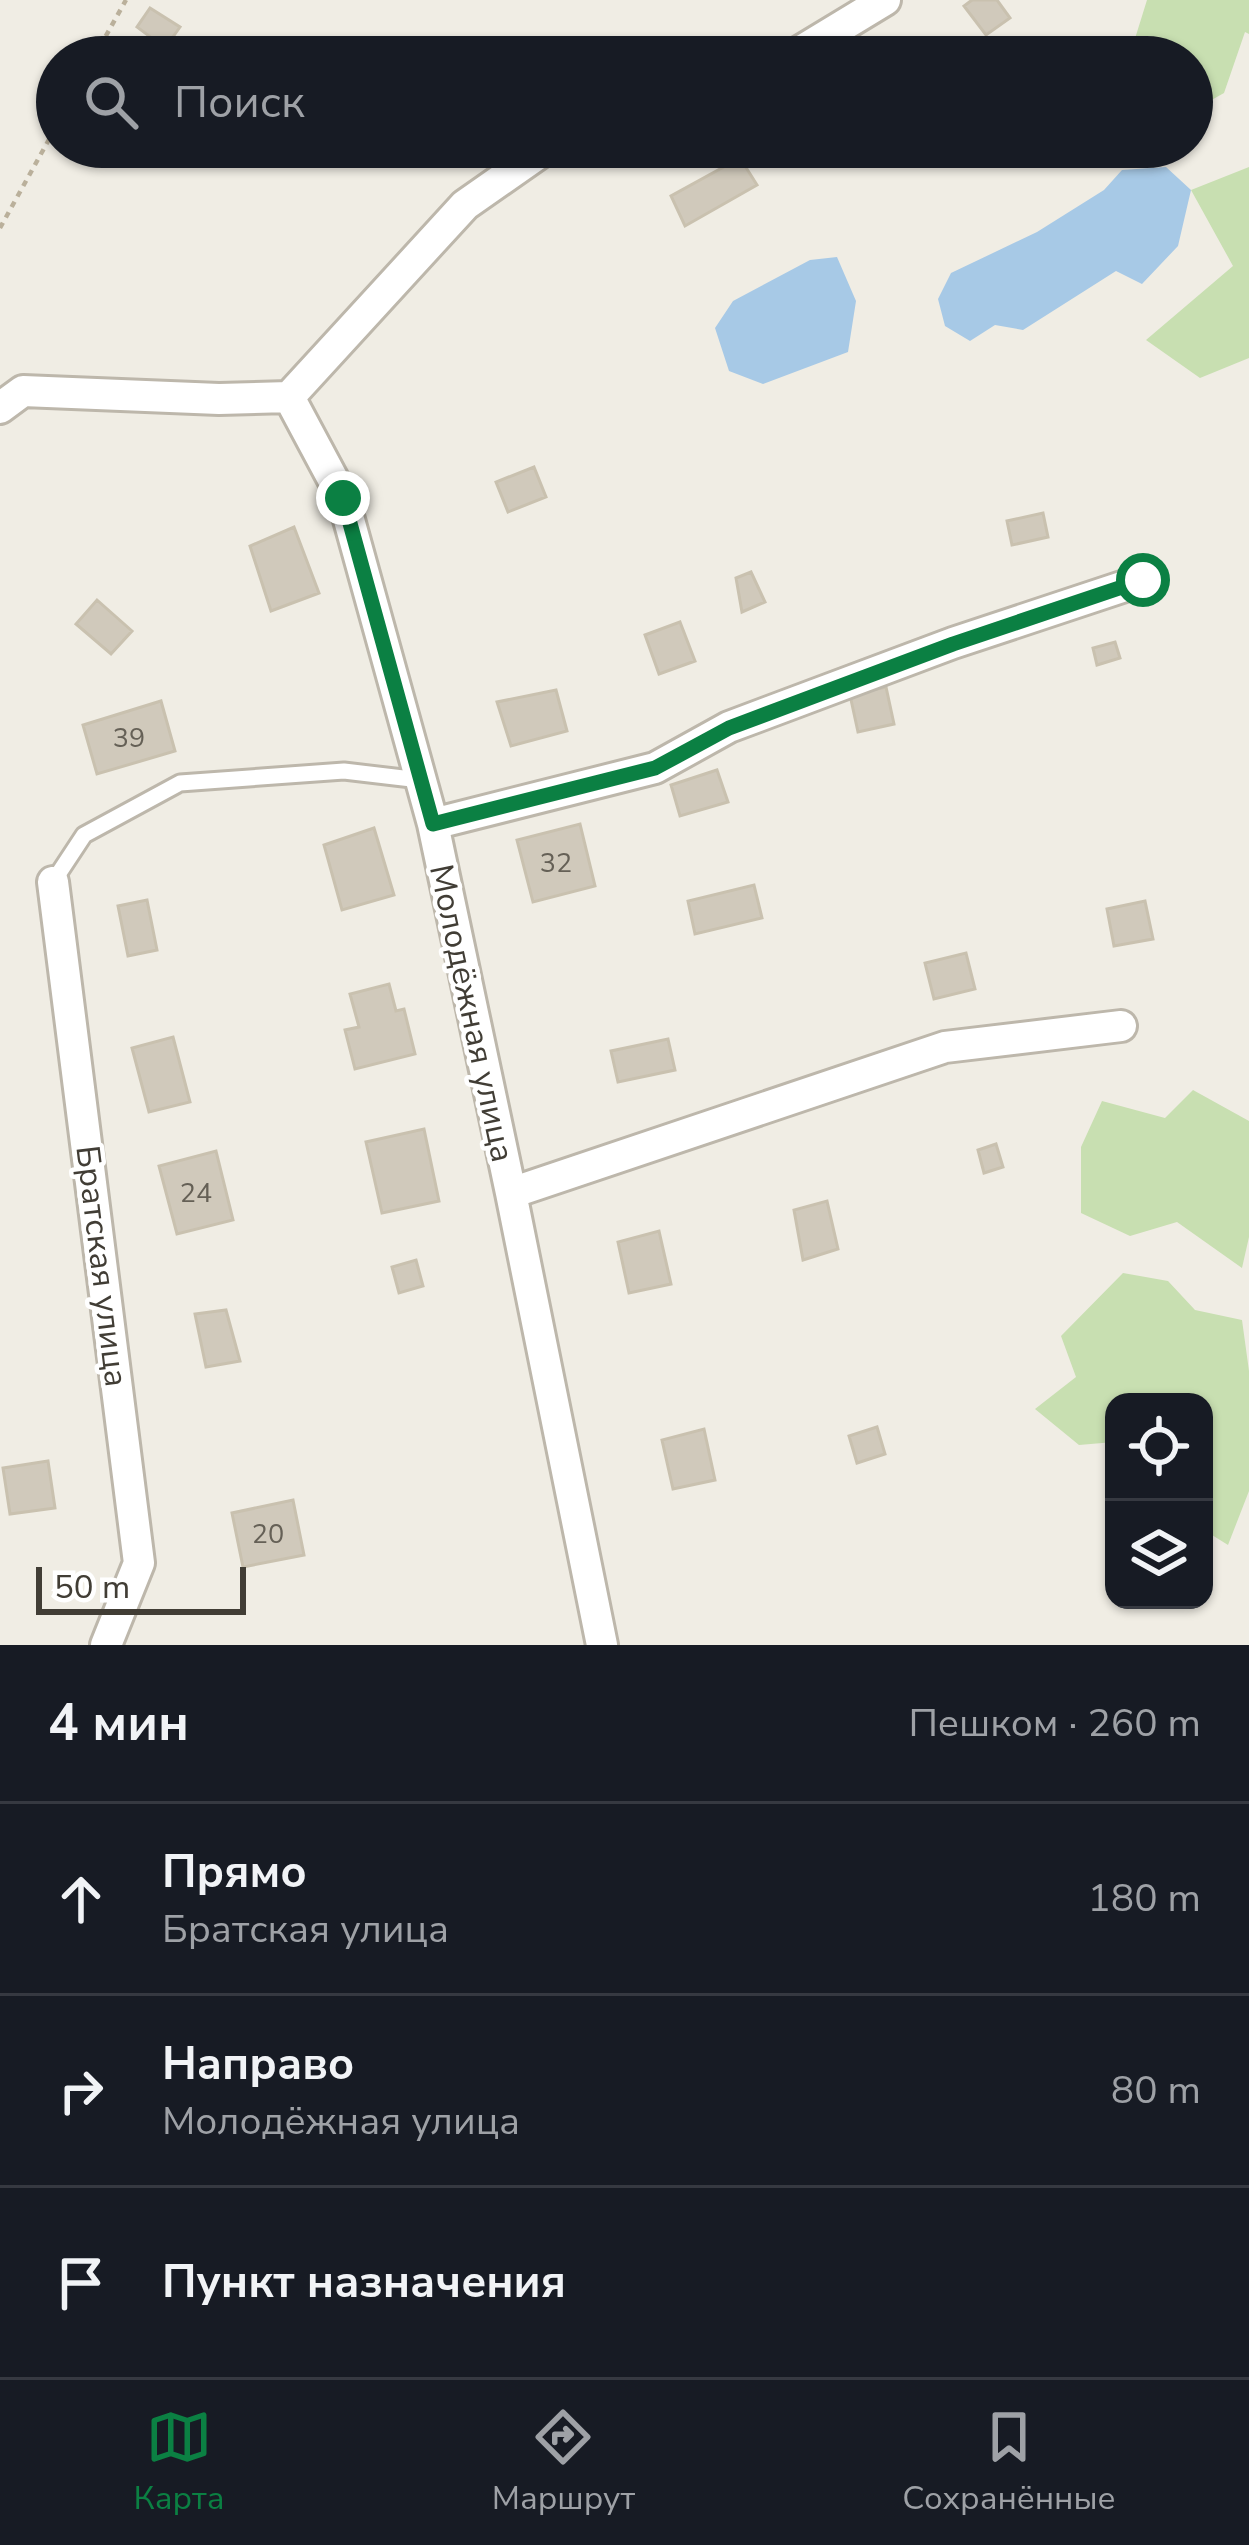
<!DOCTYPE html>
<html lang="ru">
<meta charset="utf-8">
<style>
body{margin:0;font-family:"Nunito Sans",sans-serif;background:#242831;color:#f1f3f6}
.controls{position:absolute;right:36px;bottom:36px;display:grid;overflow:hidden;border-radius:24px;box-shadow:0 3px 9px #0004}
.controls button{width:108px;height:108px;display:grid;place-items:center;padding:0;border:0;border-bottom:3px solid #363941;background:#171b24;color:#f1f3f6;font:60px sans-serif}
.scale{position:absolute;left:36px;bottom:30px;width:210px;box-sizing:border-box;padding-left:12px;border:6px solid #413d35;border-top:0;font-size:33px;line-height:42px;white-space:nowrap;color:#413d35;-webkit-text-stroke:9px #fff;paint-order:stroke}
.stop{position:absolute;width:36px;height:36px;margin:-27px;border:9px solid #0b8043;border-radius:50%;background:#fff}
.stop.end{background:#0b8043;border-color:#fff;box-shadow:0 3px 12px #0008}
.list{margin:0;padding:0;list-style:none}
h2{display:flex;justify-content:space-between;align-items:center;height:156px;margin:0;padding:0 48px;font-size:51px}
h2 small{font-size:39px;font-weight:400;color:#9ea1a6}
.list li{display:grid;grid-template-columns:78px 1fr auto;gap:36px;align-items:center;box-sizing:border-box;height:192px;padding:0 48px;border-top:3px solid #363941}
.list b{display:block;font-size:45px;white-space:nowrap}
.list p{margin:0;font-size:39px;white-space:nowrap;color:#9ea1a6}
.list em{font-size:39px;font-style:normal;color:#9ea1a6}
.icon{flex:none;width:66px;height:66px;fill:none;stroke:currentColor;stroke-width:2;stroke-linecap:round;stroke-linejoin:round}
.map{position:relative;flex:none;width:1249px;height:1645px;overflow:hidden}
.search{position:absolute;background:#171b24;box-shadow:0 3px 9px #0004;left:36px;right:36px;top:36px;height:132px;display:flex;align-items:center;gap:30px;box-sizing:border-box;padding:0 42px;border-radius:66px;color:#9ea1a6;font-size:45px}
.sheet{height:732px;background:#171b24}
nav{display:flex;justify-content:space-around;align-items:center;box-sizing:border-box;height:168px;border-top:3px solid #363941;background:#171b24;font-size:33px;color:#9ea1a6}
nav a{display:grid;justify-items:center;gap:6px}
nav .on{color:#0b8043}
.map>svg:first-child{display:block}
.green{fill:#c8dfb1}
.water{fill:#a7c9e6}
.building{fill:#d0c9bb;stroke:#c9c1af;stroke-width:3}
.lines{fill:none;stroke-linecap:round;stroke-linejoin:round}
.lane-casing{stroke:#bdb7ab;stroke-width:21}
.street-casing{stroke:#bdb7ab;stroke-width:36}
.path{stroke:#bab09b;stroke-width:4.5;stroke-dasharray:6 6;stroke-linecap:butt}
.lane{stroke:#fff;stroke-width:15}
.street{stroke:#fff;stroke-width:30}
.route{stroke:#0b8043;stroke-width:15}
.labels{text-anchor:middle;stroke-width:9;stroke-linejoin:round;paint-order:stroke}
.number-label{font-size:27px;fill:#656056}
.street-label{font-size:33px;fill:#413d35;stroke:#fff}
</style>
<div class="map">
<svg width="1249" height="1645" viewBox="0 0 1249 1645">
<rect width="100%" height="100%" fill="#f0ede4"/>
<path class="green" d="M1147 0H1249V34L1245 32 1224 93 1192 111V57H1137L1133 45Z
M1249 167V358L1200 378 1146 340 1233 266 1191 190Z
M1193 1090 1249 1121V1237L1242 1268 1177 1222 1130 1236 1081 1213V1147L1102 1101 1165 1118Z
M1123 1273 1168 1281 1195 1310 1242 1320 1249 1371V1491L1228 1545 1204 1530V1402H1114V1442L1079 1445 1035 1409 1076 1377 1061 1336Z"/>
<path class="water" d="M1166 167 1191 190 1178 246 1142 284 1116 271 1023 330 995 325 970 341 945 326 938 299 951 273 1037 232 1104 190 1122 170Z
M837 257 856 301 848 352 763 384 729 371 715 328 733 301 810 260Z"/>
<path class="building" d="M972 0H997L1010 18 986 35 964 6Z
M150 8 180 27 165 48 137 27Z
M740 158 757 185 685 226 671 196Z
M534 467 546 497 508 512 496 482Z
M1043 513 1048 537 1012 545 1007 521Z
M294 527 319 593 271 611 250 546Z
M751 572 765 602 742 612 736 578Z
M97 600 132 631 111 654 76 624Z
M680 622 695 661 659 674 645 635Z
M1115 642 1120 658 1097 665 1093 648Z
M886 687 894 724 858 732 850 695Z
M556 690 567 731 511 746 497 702Z
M161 701 175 751 97 774 83 725Z
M717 770 728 802 680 816 671 785Z
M580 824 595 886 533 902 517 840Z
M374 828 394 895 342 910 324 845Z
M754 885 762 918 695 934 688 901Z
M147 900 157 950 128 956 118 906Z
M1145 901 1153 939 1114 946 1107 909Z
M966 953 975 989 934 999 925 963Z
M389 984 396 1011 404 1009 415 1054 355 1069 345 1030 359 1027 350 994Z
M173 1037 190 1102 149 1112 132 1048Z
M668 1039 675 1070 618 1082 611 1051Z
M424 1129 439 1201 382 1213 366 1142Z
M996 1144 1003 1167 984 1173 978 1150Z
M216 1151 233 1220 177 1234 159 1166Z
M827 1201 838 1249 803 1260 794 1210Z
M659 1231 671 1284 629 1293 618 1242Z
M416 1260 423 1286 399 1293 392 1267Z
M226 1310 240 1361 206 1367 195 1314Z
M877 1427 885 1454 857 1463 849 1436Z
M704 1429 715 1480 673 1489 662 1440Z
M48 1461 55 1508 10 1514 3 1468Z
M293 1500 304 1555 243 1567 232 1513Z"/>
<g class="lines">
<g class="lane-casing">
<path id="lane" d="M53 882 84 835 180 783 344 771 420 780"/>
</g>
<g class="street-casing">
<path id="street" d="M791 57 885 0
M289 397 343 498 433 824 511 1193 602 1645
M289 397 465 205 548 147
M0 408 23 391 219 399 289 397
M433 824 655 768 729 727 953 643 1143 580
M53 882 139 1563 106 1645
M511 1193 945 1047 1121 1026"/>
</g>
<path class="path" d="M94 57 126 0
M0 228 57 125"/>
<use href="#lane" class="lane"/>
<use href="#street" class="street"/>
</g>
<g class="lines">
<path class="route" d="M343 498 433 824 655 768 729 728 953 644 1143 580"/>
</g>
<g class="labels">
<g class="number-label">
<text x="129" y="747">39</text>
<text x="556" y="872">32</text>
<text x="196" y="1202">24</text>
<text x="268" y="1543">20</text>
</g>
<g class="street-label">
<text transform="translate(473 1013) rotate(78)" y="12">Молодёжная улица</text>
<text transform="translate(103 1266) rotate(83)" y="12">Братская улица</text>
</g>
</g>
</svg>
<div class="controls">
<button><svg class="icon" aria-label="locate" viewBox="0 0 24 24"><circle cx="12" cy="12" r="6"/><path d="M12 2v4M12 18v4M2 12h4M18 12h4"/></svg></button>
<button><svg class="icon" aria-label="layers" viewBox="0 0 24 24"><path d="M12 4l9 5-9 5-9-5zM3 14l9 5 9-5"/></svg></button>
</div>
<div class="scale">50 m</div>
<div class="stop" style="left:1143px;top:580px"></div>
<div class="stop end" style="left:343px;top:498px"></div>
<div class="search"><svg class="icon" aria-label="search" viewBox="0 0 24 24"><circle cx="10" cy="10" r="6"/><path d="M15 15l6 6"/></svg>Поиск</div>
</div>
<section class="sheet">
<h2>4 мин<small>Пешком · 260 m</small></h2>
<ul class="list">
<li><svg class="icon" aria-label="ahead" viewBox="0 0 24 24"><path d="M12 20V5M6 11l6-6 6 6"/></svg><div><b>Прямо</b><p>Братская улица</p></div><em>180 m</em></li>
<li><svg class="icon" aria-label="right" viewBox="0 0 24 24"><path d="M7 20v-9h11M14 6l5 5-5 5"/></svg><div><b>Направо</b><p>Молодёжная улица</p></div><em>80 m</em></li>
<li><svg class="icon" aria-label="arrive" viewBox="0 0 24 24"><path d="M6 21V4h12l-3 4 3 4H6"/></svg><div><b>Пункт назначения</b></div></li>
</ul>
</section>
<nav>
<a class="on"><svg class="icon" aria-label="map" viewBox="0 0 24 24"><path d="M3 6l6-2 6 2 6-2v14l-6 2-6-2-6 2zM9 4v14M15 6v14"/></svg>Карта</a>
<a><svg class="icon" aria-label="directions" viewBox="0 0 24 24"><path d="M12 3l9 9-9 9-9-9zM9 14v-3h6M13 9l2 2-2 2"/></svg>Маршрут</a>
<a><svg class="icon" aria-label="saved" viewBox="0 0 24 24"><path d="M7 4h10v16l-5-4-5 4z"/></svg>Сохранённые</a>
</nav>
